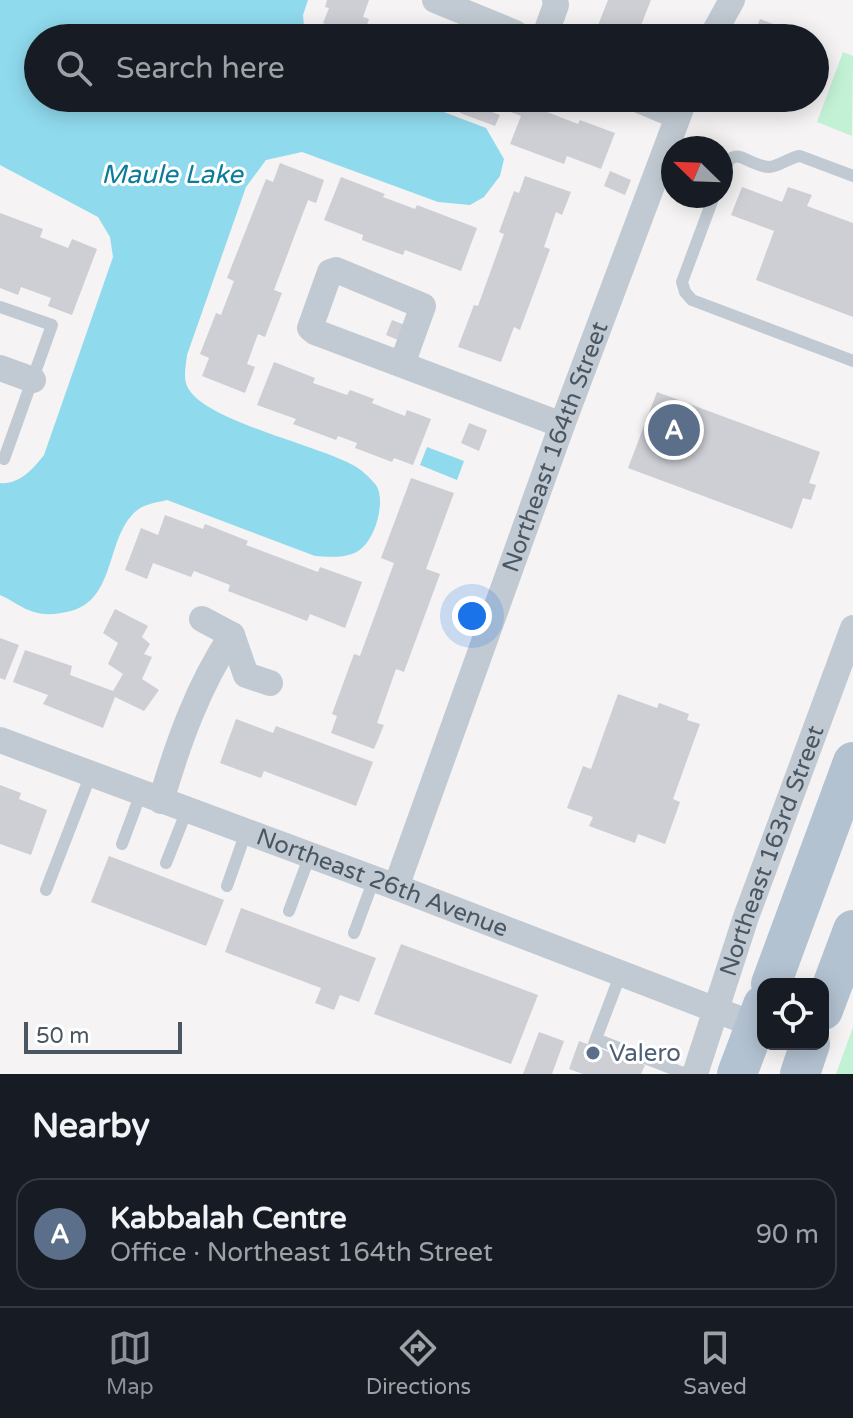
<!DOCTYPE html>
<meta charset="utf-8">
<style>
body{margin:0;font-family:"Varela Round",sans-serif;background:#242831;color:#f1f3f6}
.controls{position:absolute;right:24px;bottom:24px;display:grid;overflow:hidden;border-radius:16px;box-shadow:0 4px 20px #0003}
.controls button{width:72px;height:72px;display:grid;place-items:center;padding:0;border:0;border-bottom:2px solid #363941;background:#171b24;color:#f1f3f6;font:40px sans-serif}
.compass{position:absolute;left:661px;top:136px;width:72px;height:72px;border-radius:50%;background:#171b24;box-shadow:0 4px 20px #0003;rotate:293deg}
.scale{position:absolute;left:24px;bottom:20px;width:158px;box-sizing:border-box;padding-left:8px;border:4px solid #4a5661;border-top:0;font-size:22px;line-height:28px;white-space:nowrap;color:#4a5661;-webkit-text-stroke:6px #fff;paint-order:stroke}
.you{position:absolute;left:472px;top:616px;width:28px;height:28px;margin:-20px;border:6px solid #fff;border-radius:50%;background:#1a73e8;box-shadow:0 0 0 12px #1a73e833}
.badge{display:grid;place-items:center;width:52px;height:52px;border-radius:50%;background:#8c9099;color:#fff;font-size:26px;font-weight:700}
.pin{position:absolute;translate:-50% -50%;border:4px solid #fff;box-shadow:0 2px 8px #0006}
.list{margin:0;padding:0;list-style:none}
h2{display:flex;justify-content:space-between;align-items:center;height:104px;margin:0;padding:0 32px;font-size:34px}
h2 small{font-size:26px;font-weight:400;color:#9ea1a6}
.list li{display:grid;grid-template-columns:52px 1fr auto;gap:24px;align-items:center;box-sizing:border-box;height:112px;margin:0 16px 16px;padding:0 16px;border:2px solid #363941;border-radius:24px}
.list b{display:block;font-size:30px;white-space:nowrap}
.list p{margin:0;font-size:26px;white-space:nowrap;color:#9ea1a6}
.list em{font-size:26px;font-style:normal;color:#9ea1a6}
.icon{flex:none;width:44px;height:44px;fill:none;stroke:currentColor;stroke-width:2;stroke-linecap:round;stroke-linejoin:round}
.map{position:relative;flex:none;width:853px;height:1074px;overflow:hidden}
.search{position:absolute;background:#171b24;box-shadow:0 4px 20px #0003;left:24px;right:24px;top:24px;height:88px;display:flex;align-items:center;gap:20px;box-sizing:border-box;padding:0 28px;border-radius:44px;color:#9ea1a6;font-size:30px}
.sheet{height:232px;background:#171b24}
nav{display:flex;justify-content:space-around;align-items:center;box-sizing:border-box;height:112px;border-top:2px solid #363941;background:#171b24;font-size:22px;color:#9ea1a6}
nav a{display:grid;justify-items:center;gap:4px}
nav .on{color:#8c9099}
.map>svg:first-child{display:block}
.green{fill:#c3f1d5}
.water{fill:#90daee}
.building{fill:#cdcfd5}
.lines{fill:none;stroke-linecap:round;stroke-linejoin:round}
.lane{stroke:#c1cad2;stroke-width:12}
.street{stroke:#c1cad2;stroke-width:26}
.primary{stroke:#b3c2d1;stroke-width:40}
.service-dot{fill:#5c6f8a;stroke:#fff;stroke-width:3}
.labels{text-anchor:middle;stroke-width:6;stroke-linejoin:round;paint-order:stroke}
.street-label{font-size:24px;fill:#4a5661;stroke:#fff}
.service-label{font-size:24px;fill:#4e5e75;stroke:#fff;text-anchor:start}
.water-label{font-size:26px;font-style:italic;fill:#0c7c9b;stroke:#fff}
</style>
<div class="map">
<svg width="853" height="1074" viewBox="0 0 853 1074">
<rect width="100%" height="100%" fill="#f5f3f3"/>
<path class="green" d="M843 52 853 56 852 136 817 122Z
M853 1027V1074H836Z"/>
<path class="water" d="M0 0H308L303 15 305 38H38V98H407L486 128 504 159 500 176 484 197 470 205 438 202 302 152 266 160 246 187 187 355C186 365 183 377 187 386 203 422 322 445 358 468 363 471 372 480 376 485 386 500 376 536 362 548 350 559 330 557 315 556L167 500C155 503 142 504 133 514 106 542 115 599 71 611 58 614 47 616 34 612 22 609 12 600 0 595V483C19 485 33 469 44 455L113 257 110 237 98 217 0 165Z
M427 447 464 461 457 480 420 465Z"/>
<path class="building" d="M327 0H369L363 17 369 19 362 38H329L333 27 323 23 329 8 325 7Z
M608 0H651L636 38H593Z
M760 19 795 32 793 38H752Z
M474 98H527L543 106 542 110 578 124 580 120 615 133 601 169 567 156 564 164 510 144 521 116Z
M739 98H770L766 109Z
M464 101 500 115 495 126 460 113Z
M280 163 324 180 316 203 308 200 274 290 282 293 265 337 258 334 247 364 255 367 245 393 202 376 209 358 200 354 216 313 221 315 234 281 227 278 266 179 273 182Z
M610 171 631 180 625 195 604 186Z
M525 176 571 192 562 215 556 212 544 247 550 249 520 330 514 327 501 362 458 347 474 305 478 306 504 234 499 232 514 191 519 193Z
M341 177 385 194 383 197 415 209 417 205 477 228 461 271 405 250 403 255 362 240 363 235 324 220Z
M742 187 782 202 788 187 812 195 807 206 853 223V317L756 280 774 231 731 215Z
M0 213 43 229 40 237 68 248 72 239 97 249 72 315 48 306 51 298 21 287 18 295 0 288Z
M392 320 405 325 398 340 386 335Z
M274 362 315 378 313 383 347 395 350 390 374 399 372 403 405 416 407 410 431 419 413 465 394 458 392 462 355 448 357 443 338 436 336 440 293 424 296 419 257 405Z
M657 392 820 452 809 483 816 485 811 500 803 498 792 529 628 468Z
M469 423 487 430 479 451 461 443Z
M411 478 454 493 426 569 440 574 404 672 396 669 377 723 384 725 374 749 331 733 337 716 332 714 354 654 360 656 394 563 381 558Z
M165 515 203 529 205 524 248 541 246 545 318 572 320 567 362 582 345 628 310 614 307 621 228 591 230 585 194 571 191 577 153 563 147 579 125 570 141 528 158 535Z
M115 609 148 626 142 637 150 644 144 654 152 657 142 679 159 690 144 711 115 697 103 728 43 704 48 695 13 682 25 650 72 666 70 675 113 691 123 674 108 664 118 643 103 633Z
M0 638 19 645 5 680 0 678Z
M618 694 657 708 659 703 689 714 687 720 700 724 673 799 680 802 665 844 638 834 635 843 589 826 593 817 567 808 583 766 591 769Z
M236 719 273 733 276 726 373 762 356 806 264 771 261 778 220 763Z
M0 785 21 793 19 799 47 810 31 855 0 844Z
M109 856 224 900 206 946 91 902Z
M241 908 376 958 359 1002 340 995 334 1010 315 1003 321 988 225 952Z
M401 944 538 995 511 1064 374 1014Z
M539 1032 564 1041 552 1074H523Z
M579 1041 645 1065 641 1074H583L569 1069Z"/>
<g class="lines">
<path class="lane" d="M721 176C734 139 745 166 769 167 778 167 790 157 800 156L853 176
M714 196 682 282 685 292 692 300 853 361
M0 307 52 325 4 459
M122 844 141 793
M166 863 187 810
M227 886 246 832
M46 890 91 774
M289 911 310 855
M354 933 374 879
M596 1039 686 1074
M594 1044 621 973"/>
<g class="street">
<path d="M435 0 515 33 521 38"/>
<path d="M544 38 556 5 555 0"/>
<path d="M711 38 732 0"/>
<path d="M634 98 677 116"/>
<path d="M402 364 423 306 336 270 330 272 310 328 315 332 562 425"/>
<path d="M0 368 33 380"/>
<path d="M202 619 232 635 246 675 270 683"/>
<path id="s1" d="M0 740 396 887 763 1028"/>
<path d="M161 801C178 743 198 686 232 635"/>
<path id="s2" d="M396 887 562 425 685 98"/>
<path id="s3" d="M695 1074 746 917 853 628"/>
</g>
<path class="primary" d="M771 984 853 762
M823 1010 853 930
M737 1074 763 1005
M800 1074 810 1044"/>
</g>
<circle class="service-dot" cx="593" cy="1053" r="8"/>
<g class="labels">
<g class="street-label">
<text dy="8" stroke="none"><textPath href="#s2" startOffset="468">Northeast 164th Street</textPath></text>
<text dy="8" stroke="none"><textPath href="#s3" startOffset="236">Northeast 163rd Street</textPath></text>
<text dy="8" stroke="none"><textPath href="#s1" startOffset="408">Northeast 26th Avenue</textPath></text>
</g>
<g class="service-label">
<text x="609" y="1061">Valero</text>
</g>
<g class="water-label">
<text x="172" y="183">Maule Lake</text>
</g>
</g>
</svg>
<div class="controls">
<button><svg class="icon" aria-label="locate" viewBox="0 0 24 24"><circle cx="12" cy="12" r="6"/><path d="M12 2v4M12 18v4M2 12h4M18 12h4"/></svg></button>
</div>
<svg class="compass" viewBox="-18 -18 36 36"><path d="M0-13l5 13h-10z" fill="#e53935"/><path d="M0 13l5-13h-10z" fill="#9ea1a6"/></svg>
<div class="scale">50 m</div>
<div class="you"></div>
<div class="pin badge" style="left:674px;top:430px;background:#5c6f8a">A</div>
<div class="search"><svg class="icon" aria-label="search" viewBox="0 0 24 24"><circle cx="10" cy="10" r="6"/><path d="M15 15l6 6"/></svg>Search here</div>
</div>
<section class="sheet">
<h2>Nearby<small></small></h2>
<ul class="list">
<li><span class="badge" style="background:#5c6f8a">A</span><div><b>Kabbalah Centre</b><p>Office · Northeast 164th Street</p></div><em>90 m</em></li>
</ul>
</section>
<nav>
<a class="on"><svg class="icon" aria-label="map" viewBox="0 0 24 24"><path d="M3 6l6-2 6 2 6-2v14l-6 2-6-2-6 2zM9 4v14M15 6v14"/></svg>Map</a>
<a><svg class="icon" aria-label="directions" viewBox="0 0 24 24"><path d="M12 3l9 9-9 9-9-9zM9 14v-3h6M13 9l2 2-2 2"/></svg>Directions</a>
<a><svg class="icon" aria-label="saved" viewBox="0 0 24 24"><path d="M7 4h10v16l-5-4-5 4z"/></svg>Saved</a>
</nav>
